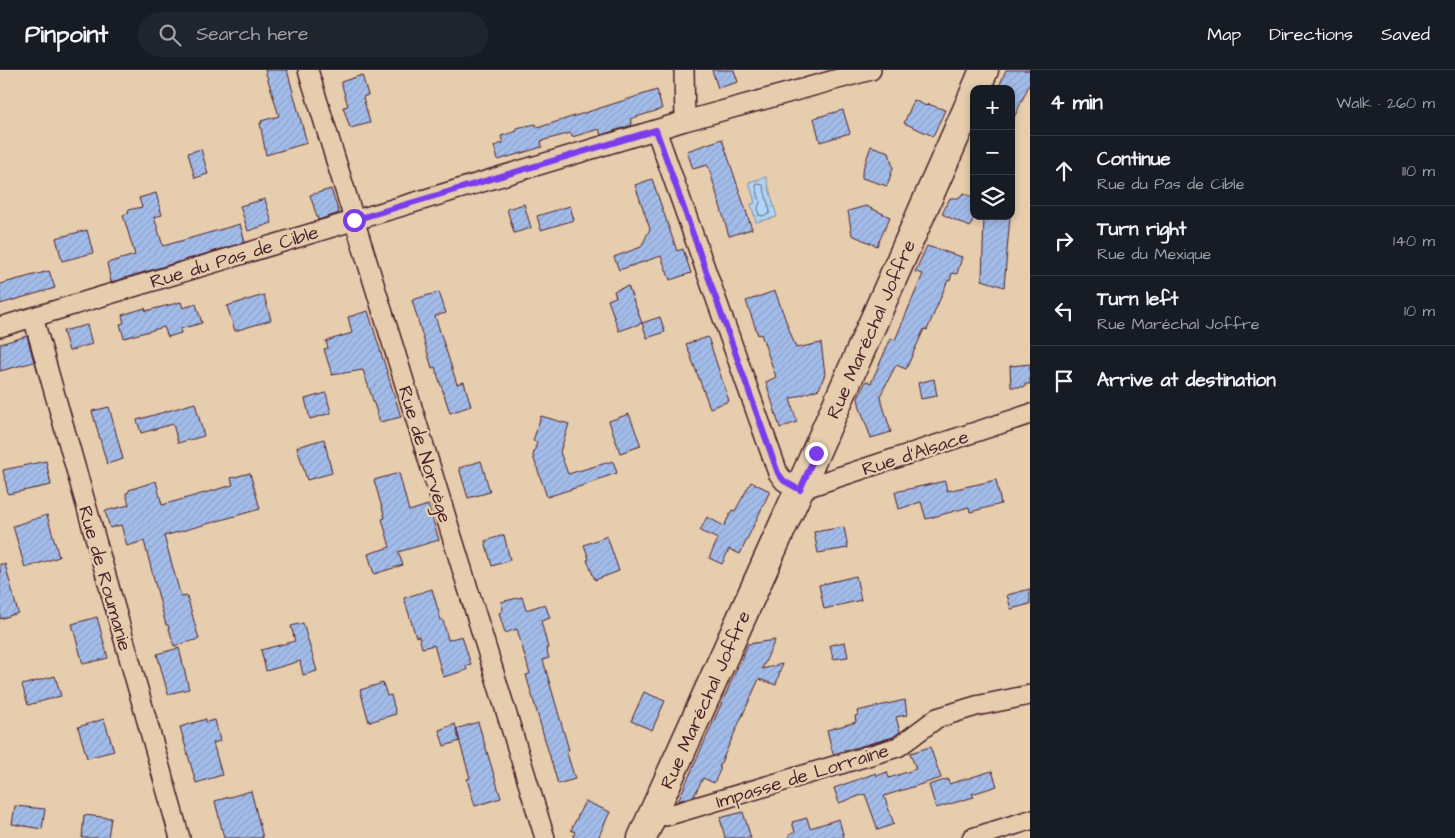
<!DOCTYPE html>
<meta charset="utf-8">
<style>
body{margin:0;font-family:"Architects Daughter",sans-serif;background:#20242c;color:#f1f3f6}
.controls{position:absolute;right:15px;top:15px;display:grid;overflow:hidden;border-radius:10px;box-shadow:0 2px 8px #0003}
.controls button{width:45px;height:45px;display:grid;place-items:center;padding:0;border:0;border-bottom:1px solid #363941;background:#171b24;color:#f1f3f6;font:25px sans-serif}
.stop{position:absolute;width:15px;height:15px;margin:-11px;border:4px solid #7c3aed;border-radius:50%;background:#fff}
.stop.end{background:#7c3aed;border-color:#fff;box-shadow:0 1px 5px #0008}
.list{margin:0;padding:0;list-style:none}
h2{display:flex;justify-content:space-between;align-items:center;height:65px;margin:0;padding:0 20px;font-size:21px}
h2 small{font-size:16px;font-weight:400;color:#9ea1a6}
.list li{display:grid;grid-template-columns:32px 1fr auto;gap:15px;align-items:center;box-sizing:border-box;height:70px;padding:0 20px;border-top:1px solid #363941}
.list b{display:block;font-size:19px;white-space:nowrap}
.list p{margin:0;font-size:16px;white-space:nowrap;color:#9ea1a6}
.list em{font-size:16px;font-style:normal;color:#9ea1a6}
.icon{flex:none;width:28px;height:28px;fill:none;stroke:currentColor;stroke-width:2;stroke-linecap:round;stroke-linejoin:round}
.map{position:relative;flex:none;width:1030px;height:768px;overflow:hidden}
header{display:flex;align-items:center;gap:30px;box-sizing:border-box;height:70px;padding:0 25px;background:#171b24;border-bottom:1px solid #363941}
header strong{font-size:24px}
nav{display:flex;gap:28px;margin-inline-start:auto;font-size:18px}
.search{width:350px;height:45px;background:#20242c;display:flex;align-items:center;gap:12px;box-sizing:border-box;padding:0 18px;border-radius:28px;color:#9ea1a6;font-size:19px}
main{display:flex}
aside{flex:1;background:#171b24}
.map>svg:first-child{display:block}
.water{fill:url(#water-ripples);stroke:#868ca6}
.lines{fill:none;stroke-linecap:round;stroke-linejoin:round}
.shore{stroke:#72687d;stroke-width:1}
.building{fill:url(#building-hatch);stroke:#4a1f2b}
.minor-casing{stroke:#4a1f2b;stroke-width:22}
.secondary-casing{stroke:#4a1f2b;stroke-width:31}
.minor{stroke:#e5cdad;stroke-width:19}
.secondary{stroke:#e5cdad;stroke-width:28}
.route{stroke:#7c3aed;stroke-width:6}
.labels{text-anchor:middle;stroke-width:4.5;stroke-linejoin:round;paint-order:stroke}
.street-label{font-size:19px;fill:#4a1f2b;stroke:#e5cdad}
</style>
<header>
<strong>Pinpoint</strong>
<div class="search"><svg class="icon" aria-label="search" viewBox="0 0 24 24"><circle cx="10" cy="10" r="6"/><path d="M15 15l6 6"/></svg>Search here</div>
<nav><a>Map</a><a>Directions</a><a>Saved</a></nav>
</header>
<main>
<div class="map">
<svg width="1030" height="768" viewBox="0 0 1030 768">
<defs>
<pattern id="water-ripples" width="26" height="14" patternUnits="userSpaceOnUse" patternTransform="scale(1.25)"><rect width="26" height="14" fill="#aed5f8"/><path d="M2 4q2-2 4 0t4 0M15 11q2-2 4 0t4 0" fill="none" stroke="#97b6d5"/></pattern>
<pattern id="building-hatch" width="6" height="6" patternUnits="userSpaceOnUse" patternTransform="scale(1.25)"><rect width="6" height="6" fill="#a3bdea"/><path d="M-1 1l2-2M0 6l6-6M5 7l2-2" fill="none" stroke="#8ea2c9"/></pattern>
</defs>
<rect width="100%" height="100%" fill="#e5cdad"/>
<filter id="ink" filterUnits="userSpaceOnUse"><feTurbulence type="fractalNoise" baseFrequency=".02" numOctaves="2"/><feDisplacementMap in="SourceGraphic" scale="10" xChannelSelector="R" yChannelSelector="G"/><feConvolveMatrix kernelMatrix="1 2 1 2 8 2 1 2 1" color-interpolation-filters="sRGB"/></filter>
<g filter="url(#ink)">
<path class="water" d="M766 107 777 147 756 152 751 134 755 133 749 112Z"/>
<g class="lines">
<path class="shore" d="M757 114 763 115 770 141 769 144 762 146 759 145 758 138 760 132 756 117Z"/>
</g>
<path class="building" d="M265 0H287L307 73 266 85 260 53H262L261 51 279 46Z
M712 0H734L738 12 718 18Z
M1006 0H1030V13L1011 54V19H998Z
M362 5 368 25 363 27 370 53 350 58 343 37 348 36 341 12Z
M657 20 662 39 630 49 632 55 601 65 599 59 572 67 571 63 541 71 542 77 498 90 494 76 503 73 501 66 517 61 516 58 536 54 537 58Z
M914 30 926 36 928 34 945 40 933 66 904 53Z
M843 40 850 63 820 72 814 48Z
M722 69 752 159 729 166 709 98 707 95 693 99 687 81Z
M871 76 889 82 893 98 887 116 862 108V102Z
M201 79 208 104 195 108 188 83Z
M652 109 677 181 683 179 691 203 670 210 661 186 619 200 614 187 641 177 650 159 635 115Z
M331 119 339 143 318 150 310 125Z
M156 123 162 145 154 147 163 176 240 154 245 172 111 212 107 193 135 185 123 145 129 143 128 140 142 137 139 128Z
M964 123 974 128V146L970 157 942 144 950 128H958Z
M265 129 272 153 248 161 240 136Z
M524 134 531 158 514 163 507 139Z
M570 136 574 150 541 160 537 146Z
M866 136 890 147 877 176 852 165 848 141Z
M984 146H1010L1004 217 982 210Z
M87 160 93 183 62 191 56 168Z
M927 176 962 187 957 204 952 203 950 211 948 210 927 260 924 259 906 299 896 295 880 326 891 362 871 368 860 338 858 328 866 311 871 313 891 268 895 270 923 204 915 202Z
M49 201 55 218 0 234V214Z
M628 216 642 253 619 261 608 230 616 227 614 221Z
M775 221 796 278 821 273 825 304 819 319 790 329 797 352 780 358 766 312 776 307 761 264 758 265 746 231Z
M439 222 446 243 435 246 457 314 464 312 471 336 450 343 435 297 432 298 412 230Z
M264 225 271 250 235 261 227 236Z
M181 232 183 238 196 234 202 253 180 259 181 263 168 267 164 257 124 268 120 254 124 253 122 245 145 238 146 241Z
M368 241 401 347 380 352 363 300 332 305 324 279 328 278 326 271 352 263 348 247Z
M660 247 665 262 647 268 642 253Z
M87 255 92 274 69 281 63 261Z
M27 266 34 292 0 301V274Z
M708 267 729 331 710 338 686 274Z
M1030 294V314H1025V317H1011L1010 296Z
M934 309 937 326 921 329 918 313Z
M326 323 331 343 310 349 305 329Z
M195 333 204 366 178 373 173 354 141 363 137 350Z
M109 337 123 389 107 394 92 341Z
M629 344 641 376 620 383 609 351Z
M541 346 569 354 560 382 568 404 613 391 617 403 599 409 600 410 547 427 533 386 537 372 533 371Z
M324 369 332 403 307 410 297 377Z
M46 391 51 415 8 424 3 400Z
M481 391 490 422 468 428 459 398Z
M250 403 260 439 164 466 181 527 187 526 199 569 174 576 168 555H166L144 471 127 476 121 455 110 458 105 441 129 435 126 423 129 422V420L156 411 162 435 233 415 231 408Z
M399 403 409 441 428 435 439 470 398 482 403 495 374 504 368 484 390 477 382 449 385 448 374 410Z
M996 410 1001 434 970 442 969 437 926 449 921 432 899 439 895 422 945 411 947 421Z
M751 412 770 421 740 484 729 479 722 494 709 488 718 469 700 461 707 447 724 456 732 440 735 441Z
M47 445 59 487 25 498 13 456Z
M844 457 848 478 818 483 814 462Z
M504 465 510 490 492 496 485 471Z
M607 466 619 501 595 510 587 490 589 489 584 475Z
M0 494H5L18 543 0 549Z
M856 506 861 530 824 539 819 515Z
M432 519 441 550H443L448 570 462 566 471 595 466 596 467 600 443 607 434 575 422 578 419 566 416 567 404 528Z
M1030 519V534L1011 539 1007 525Z
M522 527 526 540 545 534 550 548 541 551 548 578H546L549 588 543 590 569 680H566L575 709 558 714 526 605 530 604 517 559 505 563 499 543 503 541 501 532Z
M97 547 108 588 83 594 72 554Z
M303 553 317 601 303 605 300 591 266 601 261 580 295 571 291 556Z
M775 570 762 599 782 594 776 615 759 609 719 697 721 698 714 713 703 708 694 726 678 731 748 574Z
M845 572 848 587 833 589 830 575Z
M179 578 189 619 168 624 157 584Z
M55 606 61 626 28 635 22 615Z
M383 613 387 626 391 625 396 644 369 652 360 620Z
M644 622 665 631 652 660 631 651Z
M905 630 907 645 896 647 900 662 893 667 833 684 827 660 856 652 855 646 858 645 857 641Z
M104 649 114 681 87 688 78 657Z
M206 649V652L215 650 220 671 213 673 222 705 196 713 180 657Z
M478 652 501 728 475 736 467 709 470 708 456 659Z
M455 654 460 671 444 676 439 660Z
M930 677 941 708 884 726 894 754 878 760 865 724 839 733 834 718 876 703 877 706 887 702 889 708 916 699 910 683Z
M992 701 997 716 972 724 974 727 936 738 929 715 948 709 949 714Z
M251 721 263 768H224L215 731Z
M585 731 610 742 598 768H573L575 762 571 760Z
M15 736 45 739 42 759 12 754Z
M743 742 751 768H725L720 748Z
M84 745 111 748 108 768H82Z
M807 748 810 758 839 749 844 768H789V764L795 762 792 752Z"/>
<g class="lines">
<g class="minor-casing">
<path id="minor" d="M308 0 545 768
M684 0 685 51
M656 60 778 403 784 411 799 420 1030 344
M33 247 180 768
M0 257 685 51 871 0
M654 741 666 746 898 677 937 648 976 636 1030 625
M972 768 1030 750"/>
</g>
<g class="secondary-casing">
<g id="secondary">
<path d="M976 19 984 0"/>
<path id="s1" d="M642 768 799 420 974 24"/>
</g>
</g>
<use href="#minor" class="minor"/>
<use href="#secondary" class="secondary"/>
</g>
</g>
<g class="lines" filter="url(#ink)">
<path class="route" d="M354 150 656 60 778 403 784 411 800 420 816 383"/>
</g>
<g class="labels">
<g class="street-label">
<text transform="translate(234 186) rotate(-17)" y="7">Rue du Pas de Cible</text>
<text dy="7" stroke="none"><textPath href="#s1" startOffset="558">Rue Maréchal Joffre</textPath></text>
<text transform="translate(915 382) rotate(-18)" y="7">Rue d'Alsace</text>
<text transform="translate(426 384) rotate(73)" y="7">Rue de Norvège</text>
<text transform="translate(106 508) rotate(74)" y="7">Rue de Roumanie</text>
<text dy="7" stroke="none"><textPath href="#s1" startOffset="152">Rue Maréchal Joffre</textPath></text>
<text transform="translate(802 705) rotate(-17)" y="7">Impasse de Lorraine</text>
</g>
</g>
</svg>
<div class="controls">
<button>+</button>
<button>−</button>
<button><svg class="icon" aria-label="layers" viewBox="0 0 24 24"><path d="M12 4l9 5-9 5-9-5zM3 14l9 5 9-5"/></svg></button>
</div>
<div class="stop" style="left:354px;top:150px"></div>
<div class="stop end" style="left:816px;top:383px"></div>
</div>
<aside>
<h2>4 min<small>Walk · 260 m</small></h2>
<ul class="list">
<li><svg class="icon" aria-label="ahead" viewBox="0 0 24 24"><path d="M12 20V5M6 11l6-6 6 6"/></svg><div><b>Continue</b><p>Rue du Pas de Cible</p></div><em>110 m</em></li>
<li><svg class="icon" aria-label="right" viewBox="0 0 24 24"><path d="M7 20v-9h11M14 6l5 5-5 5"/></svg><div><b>Turn right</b><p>Rue du Mexique</p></div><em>140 m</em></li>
<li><svg class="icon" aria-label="left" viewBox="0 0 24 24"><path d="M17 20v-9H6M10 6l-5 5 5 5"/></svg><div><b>Turn left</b><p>Rue Maréchal Joffre</p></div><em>10 m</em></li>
<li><svg class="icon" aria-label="arrive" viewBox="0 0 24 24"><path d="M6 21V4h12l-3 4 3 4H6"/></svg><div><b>Arrive at destination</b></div></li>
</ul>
</aside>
</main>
